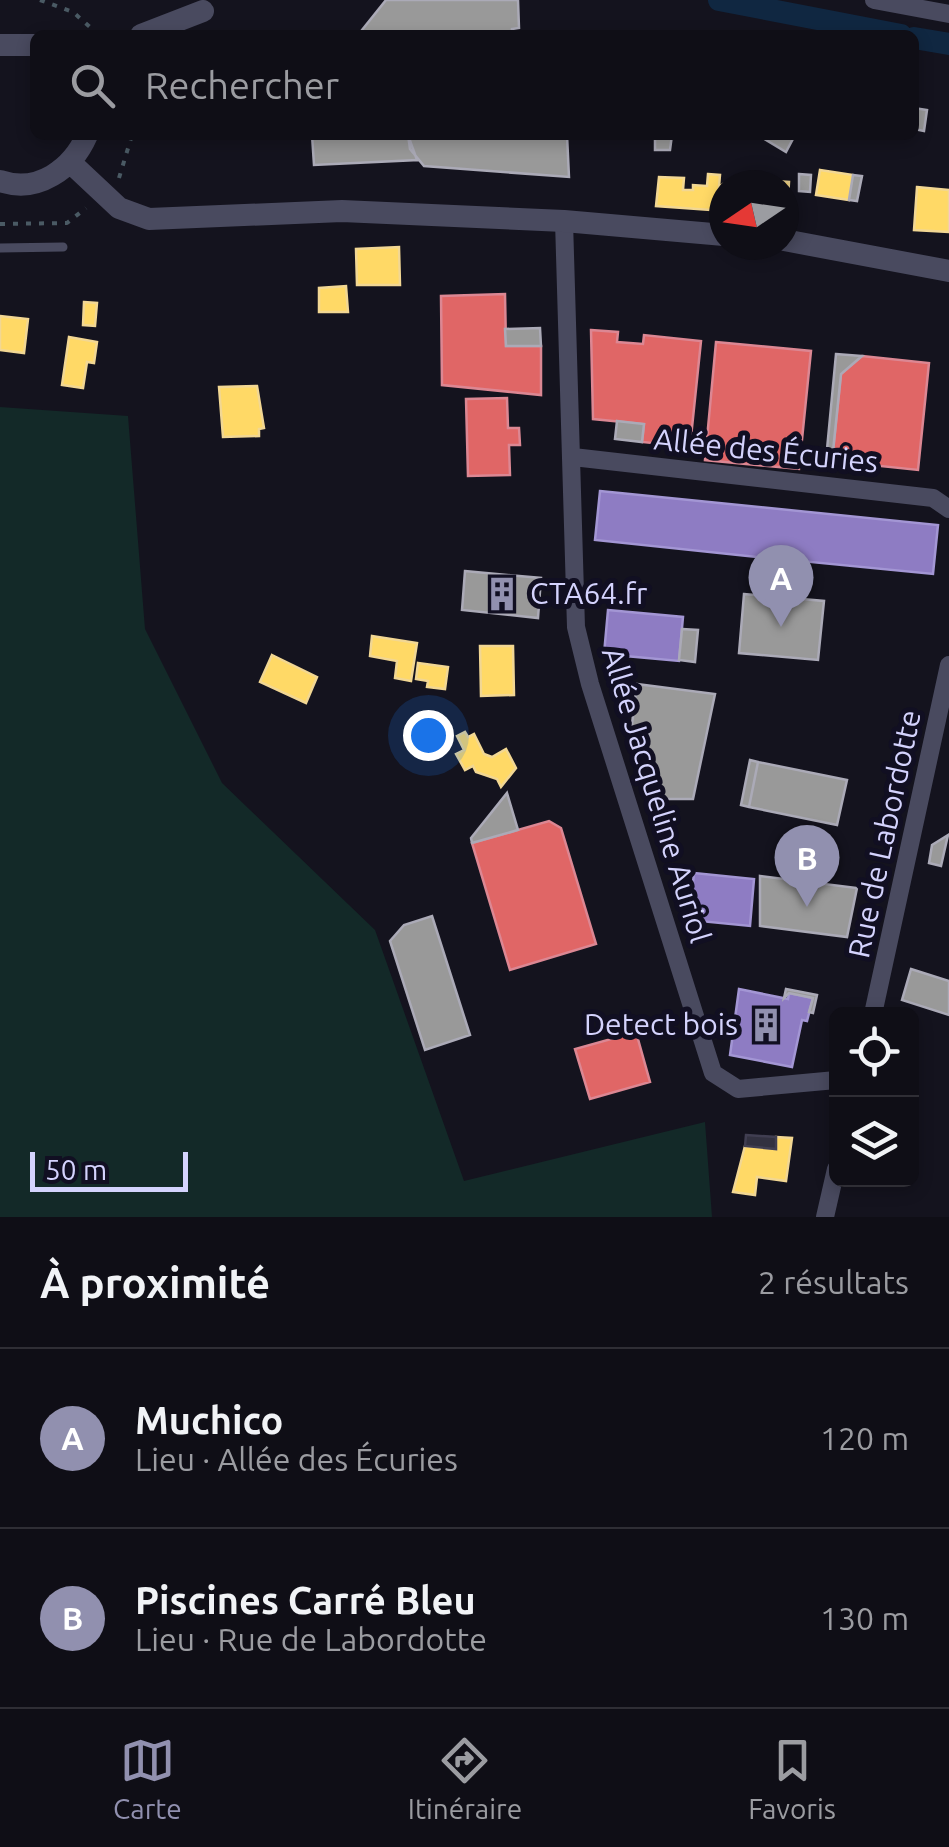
<!DOCTYPE html>
<html lang="fr">
<meta charset="utf-8">
<style>
body{margin:0;font-family:Ubuntu,sans-serif;background:#18171f;color:#f1f3f6}
.controls{position:absolute;right:30px;bottom:30px;display:grid;overflow:hidden;border-radius:15px;box-shadow:0 5px 15px #0003}
.controls button{width:90px;height:90px;display:grid;place-items:center;padding:0;border:0;border-bottom:2px solid #2f2e35;background:#0f0e16;color:#f1f3f6;font:50px sans-serif}
.compass{position:absolute;left:709px;top:170px;width:90px;height:90px;border-radius:50%;background:#0f0e16;box-shadow:0 5px 15px #0003;rotate:257deg}
.scale{position:absolute;left:30px;bottom:25px;width:158px;box-sizing:border-box;padding-left:10px;border:5px solid #d4d3fd;border-top:0;font-size:28px;line-height:35px;white-space:nowrap;color:#d4d3fd;-webkit-text-stroke:8px #110f22;paint-order:stroke}
.you{position:absolute;left:428px;top:735px;width:35px;height:35px;margin:-25px;border:8px solid #fff;border-radius:50%;background:#1a73e8;box-shadow:0 0 0 15px #1a73e833}
.badge{display:grid;place-items:center;width:65px;height:65px;border-radius:50%;background:#9190af;color:#fff;font-size:32px;font-weight:700}
.pin{position:absolute;translate:-50% -82px;filter:drop-shadow(0 2px 5px #0008)}
.pin::after{content:'';position:absolute;top:52px;width:35px;height:30px;background:inherit;clip-path:polygon(0 0,100% 0,50% 100%)}
.list{margin:0;padding:0;list-style:none}
h2{display:flex;justify-content:space-between;align-items:center;height:130px;margin:0;padding:0 40px;font-size:42px}
h2 small{font-size:32px;font-weight:400;color:#9b9ca1}
.list li{display:grid;grid-template-columns:65px 1fr auto;gap:30px;align-items:center;box-sizing:border-box;height:180px;padding:0 40px;border-top:2px solid #2f2e35}
.list b{display:block;font-size:38px;white-space:nowrap}
.list p{margin:0;font-size:32px;white-space:nowrap;color:#9b9ca1}
.list em{font-size:32px;font-style:normal;color:#9b9ca1}
.icon{flex:none;width:55px;height:55px;fill:none;stroke:currentColor;stroke-width:2;stroke-linecap:round;stroke-linejoin:round}
.map{position:relative;flex:none;width:949px;height:1217px;overflow:hidden}
.search{position:absolute;background:#0f0e16;box-shadow:0 5px 15px #0003;left:30px;right:30px;top:30px;height:110px;display:flex;align-items:center;gap:25px;box-sizing:border-box;padding:0 35px;border-radius:15px;color:#9b9ca1;font-size:38px}
.sheet{height:490px;background:#0f0e16}
nav{display:flex;justify-content:space-around;align-items:center;box-sizing:border-box;height:140px;border-top:2px solid #2f2e35;background:#0f0e16;font-size:28px;color:#9b9ca1}
nav a{display:grid;justify-items:center;gap:5px}
nav .on{color:#9190af}
.map>svg:first-child{display:block}
.green{fill:#132928}
.homes{fill:#ffd966;stroke:#f2d793;stroke-width:2.5}
.shops{fill:#e06666;stroke:#dc8793;stroke-width:2.5}
.offices{fill:#8e7cc3;stroke:#a396d4;stroke-width:2.5}
.industry{fill:#999;stroke:#abaab7;stroke-width:2.5}
.lines{fill:none;stroke-linecap:round;stroke-linejoin:round}
.canal{stroke:#102741;stroke-width:22}
.building{fill:#323140;stroke:#403e51;stroke-width:2.5}
.path{stroke:#4a5a64;stroke-width:4;stroke-dasharray:5 8;stroke-linecap:butt}
.service{stroke:#494a5f;stroke-width:9}
.minor{stroke:#494a5f;stroke-width:18}
.tertiary{stroke:#494a5f;stroke-width:22}
.labels{text-anchor:middle;stroke-width:10;stroke-linejoin:round;paint-order:stroke}
.street-label{font-size:30px;fill:#d4d3fd;stroke:#110f22}
.poi-label{font-size:30px;fill:#d4d3fd;stroke:#110f22;text-anchor:start}
</style>
<div class="map">
<svg width="949" height="1217" viewBox="0 0 949 1217">
<rect width="100%" height="100%" fill="#14131e"/>
<path class="green" d="M0 407 128 416 145 629 222 783 375 930 464 1181 705 1122 712 1217H0Z"/>
<path class="homes" d="M820 170 853 175 849 200 816 195Z
M708 174 720 175 719 187 723 184 735 185H724V211L656 206 659 177 684 178 683 190H693V185L707 186Z
M760 180 789 182 787 216 784 185H760Z
M917 187 949 190V232L914 230Z
M399 247 400 285H357L356 249Z
M346 286 348 312H319V288Z
M84 302 97 303 95 326 83 325Z
M0 316 28 319 24 353 0 350Z
M69 337 97 342 94 363 87 362 83 388 62 385Z
M257 386 264 428 259 429V436L223 437 219 387Z
M372 636 417 643 411 681 395 678 397 661 370 656Z
M480 646H513L514 695 481 696Z
M272 655 317 677 306 703 260 682Z
M418 663 448 667 445 689 427 687 428 681 416 679Z
M465 732 468 737 474 734 484 754 492 757 506 749 516 768 501 787 497 779 476 772 473 766 465 770 456 754 464 750 457 736Z
M776 1137 792 1138 786 1181 757 1177 755 1195 733 1192 745 1146 776 1149Z"/>
<path class="shops" d="M505 294 506 346H541V395L442 385 441 296Z
M591 330 618 332 617 342 643 344 644 335 701 341 690 447 642 442 644 424 593 419Z
M716 342 811 351 799 469 705 460Z
M862 356 929 363 918 470 832 461 841 374Z
M507 398 508 428H519L520 445H509L510 475 468 476 466 399Z
M549 821 561 828 596 944 510 970 472 843Z
M636 1032 650 1082 590 1099 575 1049Z"/>
<path class="offices" d="M600 491 938 525 933 574 781 559 780 569 766 568 767 558 595 540Z
M608 610 683 617 679 661 604 654Z
M694 873 754 879 750 926 689 920Z
M739 989 788 999 789 993 813 998 807 1021 802 1020 792 1067 730 1055Z"/>
<path class="industry" d="M386 0H518L519 28 512 29V35H358Z
M914 108 927 110 924 131 914 129Z
M312 135H408L417 160 314 165Z
M408 135H567L569 177 424 166 410 149Z
M655 135H672L670 150H655Z
M758 135H795L786 152Z
M799 174 811 175 810 192 799 191Z
M853 175 862 176 857 201 849 200Z
M540 328 541 346H506L505 329Z
M836 354 862 356 841 374 832 461 826 460Z
M617 421 644 424 642 442 615 439Z
M465 571 541 578 538 618 462 610Z
M744 594 824 601 818 660 739 653Z
M682 629 698 630 695 662 679 660Z
M637 684 715 694 693 799H647L642 788 649 734 631 732Z
M750 760 758 762 749 807 741 805Z
M758 762 847 780 837 825 749 807Z
M507 793 518 830 472 843 471 838Z
M948 835 941 866 929 863 932 845Z
M760 876 857 888 847 937 760 926Z
M432 916 470 1035 425 1050 390 941 404 925Z
M911 969 949 981V1015L902 1000Z
M786 989 817 995 813 1013 809 1012 813 998 789 993 784 998Z"/>
<g class="lines">
<path class="canal" d="M719 0 901 35
M914 38 949 44"/>
</g>
<path class="building" d="M746 1135 776 1137V1149L745 1146Z"/>
<g class="lines">
<path class="path" d="M40 0 73 12 99 35
M119 178 132 135
M0 224 67 223 86 208"/>
<path class="service" d="M0 248 63 247"/>
<path class="minor" d="M874 0 949 14
M564 221 576 627 590 684 713 1073 738 1089 836 1080
M573 457 933 498 949 509
M873 1014 949 665
M825 1217 836 1169"/>
<path class="tertiary" d="M141 35 203 11
M0 45H35
M71 163 119 208 149 219 342 211 564 221 724 235
M0 181C38 194 72 169 87 135
M784 240 949 271"/>
</g>
<defs>
<g id="building-bare" transform="scale(2.7)"><path d="M-4-6H4V6H1V3H-1V6H-4ZM-2.5-4.3h1.7v1.8h-1.7ZM.8-4.3h1.7v1.8H.8ZM-2.5-1h1.7V.8h-1.7ZM.8-1h1.7V.8H.8Z" fill="#9190af" stroke="#110f22" stroke-width="2.5" paint-order="stroke"/></g>
</defs>
<g fill-rule="evenodd">
<use href="#building-bare" x="502" y="594"/>
<use href="#building-bare" x="766" y="1025"/>
</g>
<g class="labels">
<g class="street-label">
<text transform="translate(766 451) rotate(6)" y="10">Allée des Écuries</text>
<text transform="translate(656 795) rotate(73)" y="10">Allée Jacqueline Auriol</text>
<text transform="translate(885 834) rotate(-78)" y="10">Rue de Labordotte</text>
</g>
<g class="poi-label">
<text x="530" y="604">CTA64.fr</text>
<text x="738" y="1035" text-anchor="end">Detect bois</text>
</g>
</g>
</svg>
<div class="controls">
<button><svg class="icon" aria-label="locate" viewBox="0 0 24 24"><circle cx="12" cy="12" r="6"/><path d="M12 2v4M12 18v4M2 12h4M18 12h4"/></svg></button>
<button><svg class="icon" aria-label="layers" viewBox="0 0 24 24"><path d="M12 4l9 5-9 5-9-5zM3 14l9 5 9-5"/></svg></button>
</div>
<svg class="compass" viewBox="-18 -18 36 36"><path d="M0-13l5 13h-10z" fill="#e53935"/><path d="M0 13l5-13h-10z" fill="#9b9ca1"/></svg>
<div class="scale">50 m</div>
<div class="you"></div>
<div class="pin badge" style="left:781px;top:627px">A</div>
<div class="pin badge" style="left:807px;top:907px">B</div>
<div class="search"><svg class="icon" aria-label="search" viewBox="0 0 24 24"><circle cx="10" cy="10" r="6"/><path d="M15 15l6 6"/></svg>Rechercher</div>
</div>
<section class="sheet">
<h2>À proximité<small>2 résultats</small></h2>
<ul class="list">
<li><span class="badge">A</span><div><b>Muchico</b><p>Lieu · Allée des Écuries</p></div><em>120 m</em></li>
<li><span class="badge">B</span><div><b>Piscines Carré Bleu</b><p>Lieu · Rue de Labordotte</p></div><em>130 m</em></li>
</ul>
</section>
<nav>
<a class="on"><svg class="icon" aria-label="map" viewBox="0 0 24 24"><path d="M3 6l6-2 6 2 6-2v14l-6 2-6-2-6 2zM9 4v14M15 6v14"/></svg>Carte</a>
<a><svg class="icon" aria-label="directions" viewBox="0 0 24 24"><path d="M12 3l9 9-9 9-9-9zM9 14v-3h6M13 9l2 2-2 2"/></svg>Itinéraire</a>
<a><svg class="icon" aria-label="saved" viewBox="0 0 24 24"><path d="M7 4h10v16l-5-4-5 4z"/></svg>Favoris</a>
</nav>
